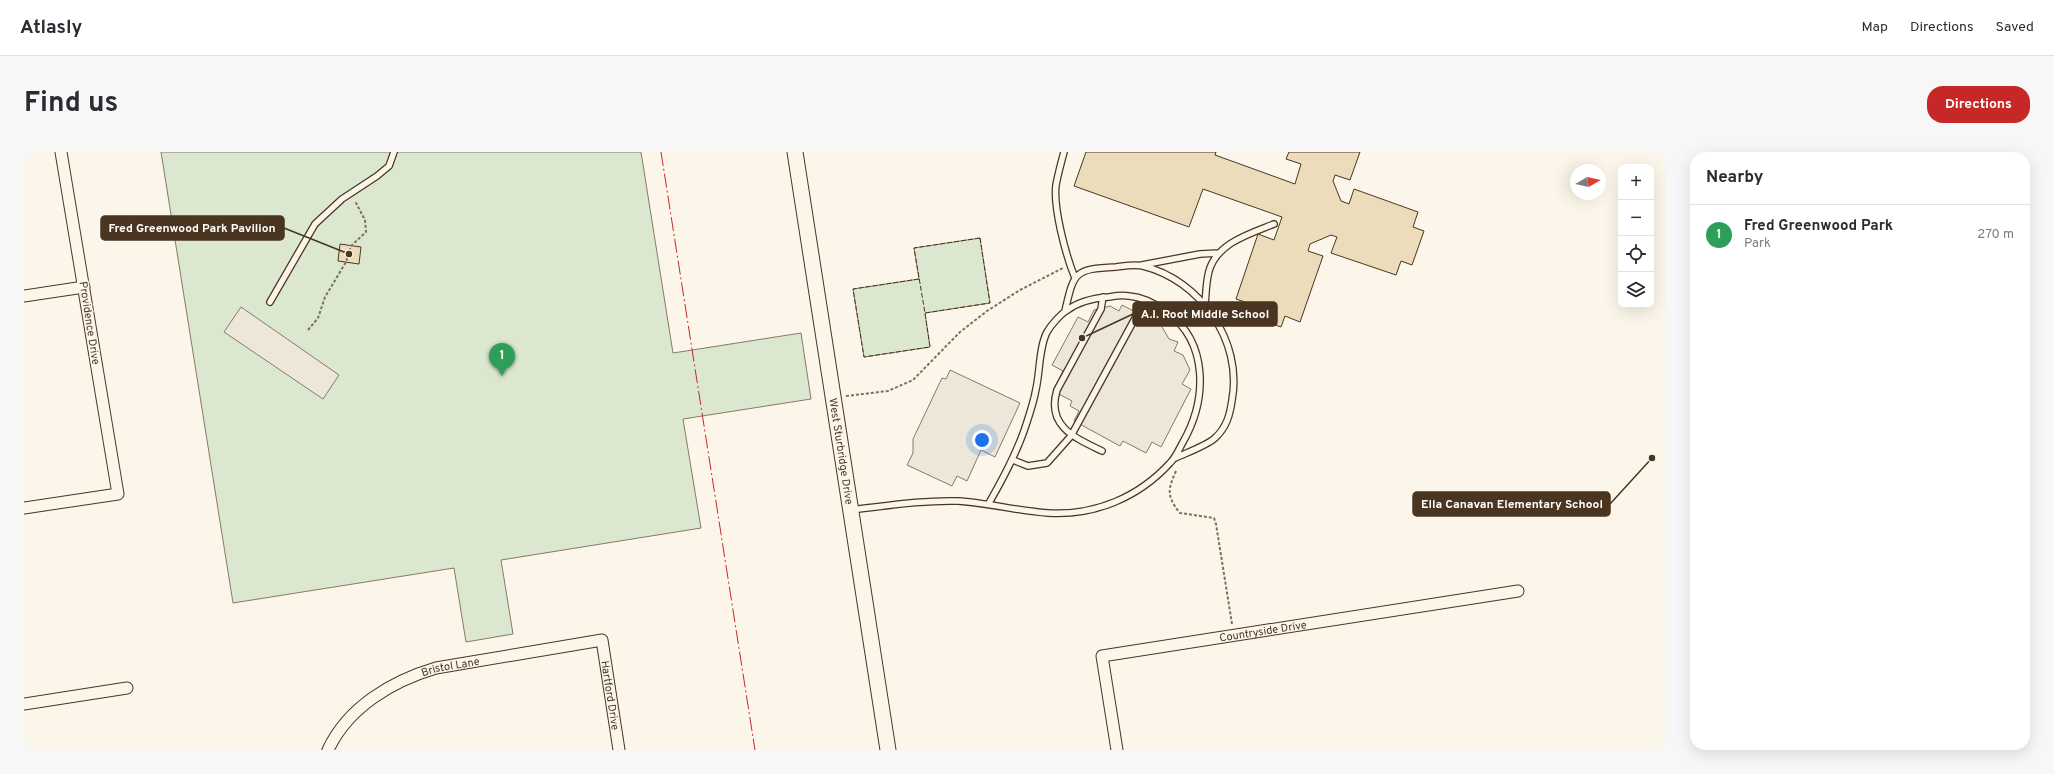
<!DOCTYPE html>
<meta charset="utf-8">
<style>
body{margin:0;font-family:Overpass,sans-serif;background:#f7f7f7;color:#2b2b33}
.controls{position:absolute;right:12px;top:12px;display:grid;overflow:hidden;border-radius:8px;box-shadow:0 4px 16px #0002}
.controls button{width:36px;height:36px;display:grid;place-items:center;padding:0;border:0;border-bottom:1px solid #e1e1e2;background:#fff;color:#2b2b33;font:20px sans-serif}
.compass{position:absolute;left:1546px;top:12px;width:36px;height:36px;border-radius:50%;background:#fff;box-shadow:0 4px 16px #0002;rotate:81deg}
.you{position:absolute;left:958px;top:288px;width:14px;height:14px;margin:-10px;border:3px solid #fff;border-radius:50%;background:#1a73e8;box-shadow:0 0 0 6px #1a73e833}
.badge{display:grid;place-items:center;width:26px;height:26px;border-radius:50%;background:#c62828;color:#fff;font-size:13px;font-weight:700}
.pin{position:absolute;translate:-50% -33px;filter:drop-shadow(0 1px 2px #0008)}
.pin::after{content:'';position:absolute;top:21px;width:14px;height:12px;background:inherit;clip-path:polygon(0 0,100% 0,50% 100%)}
.list{margin:0;padding:0;list-style:none}
h2{display:flex;justify-content:space-between;align-items:center;height:52px;margin:0;padding:0 16px;font-size:17px}
h2 small{font-size:13px;font-weight:400;color:#7c7c81}
.list li{display:grid;grid-template-columns:26px 1fr auto;gap:12px;align-items:center;box-sizing:border-box;height:60px;padding:0 16px;border-top:1px solid #e1e1e2}
.list b{display:block;font-size:15px;white-space:nowrap}
.list p{margin:0;font-size:13px;white-space:nowrap;color:#7c7c81}
.list em{font-size:13px;font-style:normal;color:#7c7c81}
.icon{flex:none;width:22px;height:22px;fill:none;stroke:currentColor;stroke-width:2;stroke-linecap:round;stroke-linejoin:round}
.map{position:relative;flex:none;width:1642px;height:598px;overflow:hidden;border-radius:16px}
header{display:flex;align-items:center;gap:24px;box-sizing:border-box;height:56px;padding:0 20px;background:#fff;border-bottom:1px solid #e1e1e2}
header strong{font-size:19px}
nav{display:flex;gap:22px;margin-inline-start:auto;font-size:14px}
.intro{display:flex;align-items:center;justify-content:space-between;box-sizing:border-box;height:96px;padding:0 24px}
h1{margin:0;font-size:28px}
.button{padding:10px 18px;border-radius:16px;background:#c62828;color:#fff;font-size:14px;font-weight:700}
main{display:flex;gap:24px;padding:0 24px}
aside{flex:1;background:#fff;border-radius:16px;box-shadow:0 4px 16px #0002}
.map>svg:first-child{display:block}
.green{fill:#dce7d0;stroke:#887966}
.parking{fill:#ede7d9;stroke:#887966}
.building{fill:#ecdcbc;stroke:#4a3520}
.lines{fill:none;stroke-linecap:round;stroke-linejoin:round}
.lane-casing{stroke:#4a3520;stroke-width:8}
.street-casing{stroke:#4a3520;stroke-width:13}
.secondary-casing{stroke:#4a3520;stroke-width:17}
.path{stroke:#7f6f5c;stroke-width:2;stroke-dasharray:3 2;stroke-linecap:butt}
.lane{stroke:#fbf6e9;stroke-width:5.5}
.street{stroke:#fbf6e9;stroke-width:11}
.secondary{stroke:#fbf6e9;stroke-width:15}
.fence{stroke:#4a3520;stroke-width:1;stroke-dasharray:5 2;stroke-linecap:butt}
.power{stroke:#c62828;stroke-width:1;stroke-dasharray:14 3 2 3;stroke-linecap:butt}
.labels{text-anchor:middle;stroke-width:3;stroke-linejoin:round;paint-order:stroke}
.street-label{font-size:11px;fill:#4a3520;stroke:#fbf6e9}
.leader{fill:none;stroke:#4a3520;stroke-width:1.5}
.callout-dot{fill:#4a3520;stroke:#fbf6e9;stroke-width:1.5}
.callout{fill:#4a3520;stroke:#4a3520;stroke-width:1.5}
.callout-label{font-size:12px;text-anchor:middle;font-weight:bold;fill:#fff}
</style>
<header>
<strong>Atlasly</strong>
<nav><a>Map</a><a>Directions</a><a>Saved</a></nav>
</header>
<div class="intro"><h1>Find us</h1><a class="button">Directions</a></div>
<main>
<div class="map">
<svg width="1642" height="598" viewBox="0 0 1642 598">
<rect width="100%" height="100%" fill="#fbf6e9"/>
<path class="green" d="M137 0H617L649 201 777 181 787 247 659 267 677 376 477 408 489 482 442 490 430 416 209 451Z
M956 86 966 151 901 161 906 195 840 205 829 137 895 127 890 96Z"/>
<path class="parking" d="M1098 153 1137 173 1145 187 1154 190 1150 199 1159 203 1166 218 1158 232 1167 237 1137 295 1128 290 1122 301 1099 289 1096 294 1050 269 1055 259 1046 254 1048 249 1029 239 1039 219 1028 213 1054 165 1064 170 1070 158 1086 154 1095 159Z
M217 155 315 223 299 247 200 180Z
M926 218 996 251 971 305 957 298 943 329 933 324 928 334 883 313 889 301V287L918 226 922 227Z"/>
<path class="building" d="M1062 0H1192L1191 3 1271 32 1277 12 1262 7 1265 0H1336L1326 28 1311 23 1309 29 1317 49 1325 52 1330 37 1394 60 1389 75 1400 79 1388 113 1377 109 1372 123 1307 101 1313 85 1307 83 1286 92 1284 99 1299 104 1276 170 1261 164 1257 175 1223 163 1227 152 1212 147 1234 82 1250 88 1258 65 1179 37 1165 75 1050 34Z
M316 92 337 95 335 112 314 109Z"/>
<g class="lines">
<g class="lane-casing">
<path id="lane" d="M1040 0C1037 11 1034 22 1032 33 1029 56 1042 104 1051 126
M1118 113 1176 102 1195 101
M246 150 291 72 318 47 353 24 365 14 370 0
M1181 153C1182 142 1182 130 1185 119 1193 91 1225 82 1250 72
M1041 159C1050 120 1050 117 1092 115 1100 114 1111 112 1119 114 1176 128 1219 189 1208 248 1206 262 1203 275 1191 286 1182 294 1162 301 1151 306
M1078 299C1051 286 1022 274 1033 238L1077 157 1079 145
M989 308 1004 314 1023 311 1047 284 1121 148
M827 358C862 354 898 348 934 349 965 351 994 359 1024 361 1071 364 1115 345 1146 311 1152 305 1155 297 1159 290 1183 248 1185 191 1143 160 1132 152 1119 145 1105 144 1099 143 1091 144 1085 145 1069 146 1055 149 1042 159 1036 163 1027 173 1023 180 1015 195 1016 220 1012 237 1010 249 1006 261 1002 273 993 301 980 325 965 351"/>
</g>
<g class="street-casing">
<g id="street">
<path d="M0 144 60 135"/>
<path d="M0 356 94 342 37 0"/>
<path d="M0 552 103 536"/>
<path id="s1" d="M304 598C324 555 368 529 412 516L578 488 595 598"/>
<path id="s2" d="M1093 598 1078 504 1494 439"/>
</g>
</g>
<g class="secondary-casing">
<g id="secondary">
<path id="s3" d="M771 0 864 598"/>
</g>
</g>
<path class="path" d="M284 178 294 166 301 145 322 110 327 94 342 80 341 68 331 49
M822 244 864 239 889 228 936 180 963 159 996 138 1039 116
M1152 319C1144 337 1142 344 1156 361L1190 366 1192 372 1208 472"/>
<use href="#lane" class="lane"/>
<use href="#street" class="street"/>
<use href="#secondary" class="secondary"/>
<path class="fence" d="M956 86 966 151 901 161 890 96Z
M895 127 829 137 840 205 906 195 901 161"/>
<path class="power" d="M637 0 731 598"/>
</g>
<g class="labels">
<g class="street-label">
<text transform="translate(66 171) rotate(81)" y="4">Providence Drive</text>
<text dy="4" stroke="none"><textPath href="#s3" startOffset="303">West Sturbridge Drive</textPath></text>
<text dy="4" stroke="none"><textPath href="#s2" startOffset="258">Countryside Drive</textPath></text>
<text dy="4" stroke="none"><textPath href="#s1" startOffset="154">Bristol Lane</textPath></text>
<text dy="4" stroke="none"><textPath href="#s1" startOffset="364">Hartford Drive</textPath></text>
</g>
</g>
<path class="leader" d="M325 102L260 76M1058 186L1109 162M1628 306L1586 352"/>
<g class="callout-dot">
<circle cx="325" cy="102" r="4"/>
<circle cx="1058" cy="186" r="4"/>
<circle cx="1628" cy="306" r="4"/>
</g>
<g class="callout">
<rect x="77" y="64" width="183" height="24" rx="4"/>
<rect x="1109" y="150" width="144" height="24" rx="4"/>
<rect x="1389" y="340" width="197" height="24" rx="4"/>
</g>
<g class="callout-label">
<text x="168" y="80">Fred Greenwood Park Pavilion</text>
<text x="1181" y="166">A.I. Root Middle School</text>
<text x="1488" y="356">Ella Canavan Elementary School</text>
</g>
</svg>
<div class="controls">
<button>+</button>
<button>−</button>
<button><svg class="icon" aria-label="locate" viewBox="0 0 24 24"><circle cx="12" cy="12" r="6"/><path d="M12 2v4M12 18v4M2 12h4M18 12h4"/></svg></button>
<button><svg class="icon" aria-label="layers" viewBox="0 0 24 24"><path d="M12 4l9 5-9 5-9-5zM3 14l9 5 9-5"/></svg></button>
</div>
<svg class="compass" viewBox="-18 -18 36 36"><path d="M0-13l5 13h-10z" fill="#e53935"/><path d="M0 13l5-13h-10z" fill="#7c7c81"/></svg>
<div class="you"></div>
<div class="pin badge" style="left:478px;top:224px;background:#2e9e5b">1</div>
</div>
<aside>
<h2>Nearby<small></small></h2>
<ul class="list">
<li><span class="badge" style="background:#2e9e5b">1</span><div><b>Fred Greenwood Park</b><p>Park</p></div><em>270 m</em></li>
</ul>
</aside>
</main>
